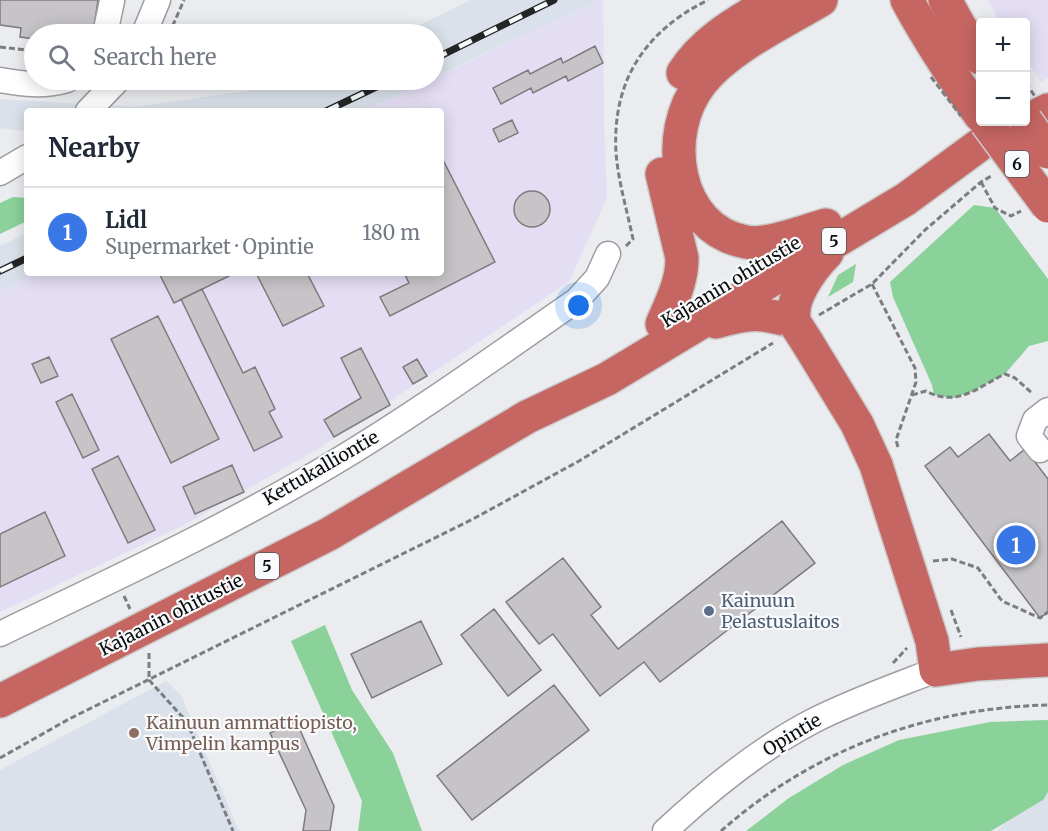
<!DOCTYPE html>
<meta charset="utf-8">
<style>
body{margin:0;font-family:Merriweather,serif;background:#f6f6f7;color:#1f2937}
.controls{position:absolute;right:18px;top:18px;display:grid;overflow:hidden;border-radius:6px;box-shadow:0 3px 15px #0003}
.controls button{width:54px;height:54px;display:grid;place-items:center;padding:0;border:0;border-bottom:2px solid #e0e1e3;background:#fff;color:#1f2937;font:30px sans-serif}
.you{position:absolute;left:579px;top:306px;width:21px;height:21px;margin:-15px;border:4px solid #fff;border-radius:50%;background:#1a73e8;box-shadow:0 0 0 9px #1a73e833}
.badge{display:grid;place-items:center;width:39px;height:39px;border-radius:50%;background:#3977e6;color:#fff;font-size:20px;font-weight:700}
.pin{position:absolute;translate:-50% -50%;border:3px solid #fff;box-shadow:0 2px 6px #0006}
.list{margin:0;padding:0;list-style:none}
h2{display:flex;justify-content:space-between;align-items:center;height:78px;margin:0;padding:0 24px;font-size:26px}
h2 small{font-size:20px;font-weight:400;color:#747a83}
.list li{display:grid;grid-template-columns:39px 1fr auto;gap:18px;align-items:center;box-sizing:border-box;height:90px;padding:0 24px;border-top:2px solid #e0e1e3}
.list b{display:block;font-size:22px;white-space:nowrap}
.list p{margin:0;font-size:20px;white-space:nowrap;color:#747a83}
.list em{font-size:20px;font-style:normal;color:#747a83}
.icon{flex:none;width:33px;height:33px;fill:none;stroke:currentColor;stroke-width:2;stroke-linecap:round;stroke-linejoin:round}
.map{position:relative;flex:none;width:1048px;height:831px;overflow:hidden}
.search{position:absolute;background:#fff;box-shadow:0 3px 15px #0003;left:24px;top:24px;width:420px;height:66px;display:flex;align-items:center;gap:15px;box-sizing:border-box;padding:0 21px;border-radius:33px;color:#747a83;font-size:22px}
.panel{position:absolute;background:#fff;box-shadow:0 3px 15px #0003;left:24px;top:108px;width:420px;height:168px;border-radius:6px}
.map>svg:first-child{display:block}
.industrial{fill:#e4def4}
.built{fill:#dae1ea}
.forest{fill:#8ad19a}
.building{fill:#c6c4c7;stroke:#7d7b7e;stroke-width:1.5}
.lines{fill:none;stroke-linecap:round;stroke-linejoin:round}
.minor-casing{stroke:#9c9ea1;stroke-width:27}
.highway-casing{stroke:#cacaca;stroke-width:36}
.path{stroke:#7b7d7f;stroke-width:3;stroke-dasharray:6 3;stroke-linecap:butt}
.minor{stroke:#fff;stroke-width:24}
.highway{stroke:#c56663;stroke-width:33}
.rail-casing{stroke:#242526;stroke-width:7}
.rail{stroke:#f8fafc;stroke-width:4.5;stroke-dasharray:14;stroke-linecap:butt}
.highway-bridge-casing{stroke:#cacaca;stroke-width:36;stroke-linecap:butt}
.path-bridge{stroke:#7b7d7f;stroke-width:3;stroke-dasharray:6 3;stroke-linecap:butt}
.highway-bridge{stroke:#c56663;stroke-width:33}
.service-dot{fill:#5c6f8a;stroke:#f8fafc;stroke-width:2}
.education-dot{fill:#8d6e63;stroke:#f8fafc;stroke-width:2}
.labels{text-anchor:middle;stroke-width:4.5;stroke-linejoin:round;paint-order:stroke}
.shield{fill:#f8fafc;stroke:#535455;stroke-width:1.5}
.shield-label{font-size:16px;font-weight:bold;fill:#0c0d0e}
.street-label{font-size:18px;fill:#0c0d0e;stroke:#f8fafc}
.service-label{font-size:18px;fill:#4e5e75;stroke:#f8fafc;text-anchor:start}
.education-label{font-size:18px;fill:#785e54;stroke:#f8fafc;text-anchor:start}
</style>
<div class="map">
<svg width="1048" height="831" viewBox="0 0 1048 831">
<rect width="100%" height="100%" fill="#eaecef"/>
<path class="industrial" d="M600 0H603L604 124 607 198 569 282 318 449 184 525 0 612V291L37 273H441V111H364Z
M988 0H1048V78L1041 82 1026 60V22H1000Z"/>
<path class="built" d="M471 0H600L434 77V34H401Z
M279 80H429L364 111H27V131L0 128V99L135 107 246 91Z
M27 233V273H37L0 291V246Z
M166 681 181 695 239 831H0V770Z
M1048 783V831H997Z"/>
<path class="forest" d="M13 197 27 198V221L0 234V203Z
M974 205 995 208 1048 279V341L1029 346 1005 374 971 392 953 398 934 395 932 385 893 297 890 282Z
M856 264 853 282 828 297 838 275Z
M325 625 352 690 393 753 422 831H358L362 801 291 641Z
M1048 720V792L1043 800 991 831H746L789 798 843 765 899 740 990 722Z"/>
<path class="building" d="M0 0H98L93 34H34V39L20 37 21 28 0 25Z
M595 46 603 63 568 81 566 76 533 93 531 88 501 104 493 88 528 70 530 74 561 58 563 63Z
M512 120 518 133 499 142 493 129Z
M441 156 495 262 390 316 380 297 409 283 404 273H441Z
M514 209a18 18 0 1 1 36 0a18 18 0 1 1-36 0Z
M164 273H235L174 303 160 275Z
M256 273H307L324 306 283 326Z
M202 289 243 373 255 367 275 409 269 412 282 437 254 451 181 299Z
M158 316 219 439 171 463 111 339Z
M361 348 390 405 334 437 324 420 361 398 341 358Z
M49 357 58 376 41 383 32 364Z
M417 359 427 376 413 384 403 367Z
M72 394 99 450 83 458 56 402Z
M989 434 1010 461 1025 449 1048 479V612L1040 618 925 466 950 447 958 457Z
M118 456 155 530 128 543 92 469Z
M232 465 244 492 195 514 183 487Z
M45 512 65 556 0 587V534Z
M782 521 815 563 660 682 644 662 600 696 553 634 539 644 506 602 563 558 601 607 591 615 618 649Z
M494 609 541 670 508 696 461 635Z
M421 621 442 664 372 698 351 654Z
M554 685 589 730 472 820 437 776Z
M296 721 334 806 330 831H303L306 810 270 733Z"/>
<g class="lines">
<g class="minor-casing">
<path id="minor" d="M105 34 112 1
M144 34 158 0
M0 80C23 84 44 87 67 80
M88 111 118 80
M0 173 27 157
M1040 450 1029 436 1035 420 1048 410
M0 634C112 580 225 528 332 464 416 414 496 356 577 300L597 278 608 254
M665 831C709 790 759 749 813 721 852 701 895 686 936 670"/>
</g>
<g class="highway-casing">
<path id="highway" d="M821 0C784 22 727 49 701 83 661 134 675 229 746 242 768 246 804 231 826 225
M907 0C929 41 953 77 980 115
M945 0 959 25 980 58
M683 73C704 39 741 20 774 0
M1026 121 1048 110
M662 174 682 258C682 282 672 301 662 324
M716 322C750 312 760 312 794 322
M796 325C786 302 812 268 827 253
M807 342 857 424 876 465 932 641 936 670 978 664 1048 660
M0 701 329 534 527 417 607 379 906 199 978 146"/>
</g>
<path class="path" d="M169 34 184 0
M0 47 34 51
M138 89 144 80
M981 182 995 208 1011 216 1021 211
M626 246 633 239C627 210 618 181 616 152 612 81 645 31 708 0
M872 284 915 368 916 382 896 440 898 447
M819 315 872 284 925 230 981 182 993 175
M912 395 926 391C957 408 978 387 1005 374L1015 378 1033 394
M933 561 952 559 978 568 1002 601 1040 618 1048 612
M124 596 130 609
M951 610 961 637
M149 653V680L187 722 233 831
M893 663 907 648
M0 758 69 719 473 519 579 461 773 343
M721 831C813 750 925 708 1048 705"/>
<use href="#minor" class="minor"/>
<use href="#highway" class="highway"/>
<g class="rail-casing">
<path id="rail" d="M434 59 554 0
M326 111 391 80
M0 271 27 258"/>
</g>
<use href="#rail" class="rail"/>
<g class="highway-bridge-casing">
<path id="highway-bridge" d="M1026 121 1048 152
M986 122 1048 206
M796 325 807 342"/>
</g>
<path class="path-bridge" d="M931 77 961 116
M1026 83 1036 98"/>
<use href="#highway-bridge" class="highway-bridge"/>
</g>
<circle class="service-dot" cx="709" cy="611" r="6"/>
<circle class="education-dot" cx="134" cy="733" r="6"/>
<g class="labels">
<g class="shield">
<rect x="1005" y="151" width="24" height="26" rx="4.5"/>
<rect x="822" y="228" width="24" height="26" rx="4.5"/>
<rect x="255" y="553" width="24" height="26" rx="4.5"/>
</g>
<g class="shield-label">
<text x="1017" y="170">6</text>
<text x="834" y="247">5</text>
<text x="267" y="572">5</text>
</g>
<g class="street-label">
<text transform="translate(731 282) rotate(-31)" y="6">Kajaanin ohitustie</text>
<text transform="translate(321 468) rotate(-30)" y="6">Kettukalliontie</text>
<text transform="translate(171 615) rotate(-27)" y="6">Kajaanin ohitustie</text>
<text transform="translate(792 735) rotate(-31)" y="6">Opintie</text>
</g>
<g class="service-label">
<text x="721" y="607">Kainuun<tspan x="721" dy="21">Pelastuslaitos</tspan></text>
</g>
<g class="education-label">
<text x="146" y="729">Kainuun ammattiopisto,<tspan x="146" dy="21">Vimpelin kampus</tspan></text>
</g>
</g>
</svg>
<div class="controls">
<button>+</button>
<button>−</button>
</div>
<div class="you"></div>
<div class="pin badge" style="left:1016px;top:545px">1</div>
<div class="search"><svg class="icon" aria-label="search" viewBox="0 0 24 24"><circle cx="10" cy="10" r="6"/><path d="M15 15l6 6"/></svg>Search here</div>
<section class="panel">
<h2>Nearby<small></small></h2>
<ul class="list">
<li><span class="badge">1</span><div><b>Lidl</b><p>Supermarket · Opintie</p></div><em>180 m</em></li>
</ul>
</section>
</div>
